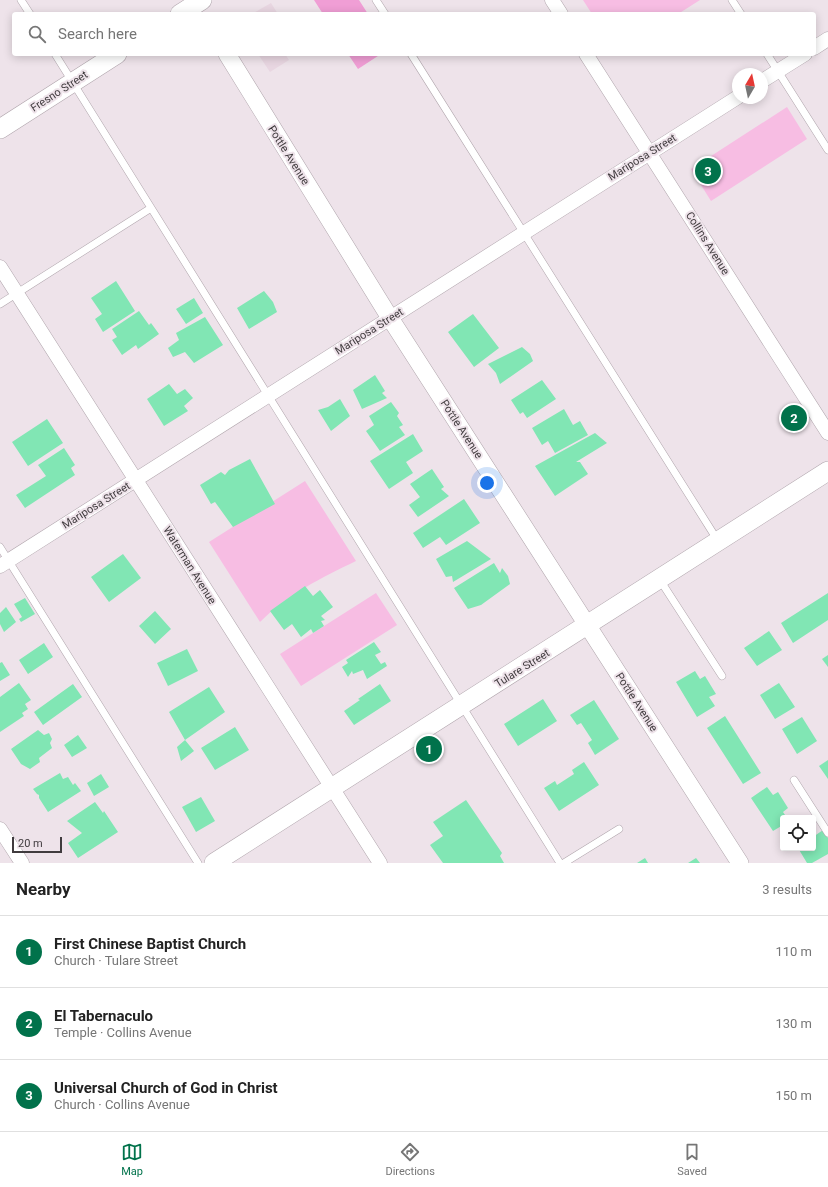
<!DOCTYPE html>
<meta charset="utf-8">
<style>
body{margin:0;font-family:Roboto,sans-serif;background:#f2f2f2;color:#222}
.controls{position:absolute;right:12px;bottom:12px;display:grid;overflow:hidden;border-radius:4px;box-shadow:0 2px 10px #0003}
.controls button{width:36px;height:36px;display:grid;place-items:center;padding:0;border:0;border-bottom:1px solid #e0e0e0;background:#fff;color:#222;font:20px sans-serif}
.compass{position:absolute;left:732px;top:68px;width:36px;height:36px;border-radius:50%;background:#fff;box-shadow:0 2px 10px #0003;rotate:9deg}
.scale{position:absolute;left:12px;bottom:10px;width:50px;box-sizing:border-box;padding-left:4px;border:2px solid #403b3e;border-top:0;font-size:11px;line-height:14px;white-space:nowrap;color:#403b3e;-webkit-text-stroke:3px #eee3ea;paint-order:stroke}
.you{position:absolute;left:487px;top:483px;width:14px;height:14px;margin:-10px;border:3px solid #fff;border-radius:50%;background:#1a73e8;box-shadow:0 0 0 6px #1a73e833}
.badge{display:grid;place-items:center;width:26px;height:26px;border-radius:50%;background:#01724b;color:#fff;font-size:13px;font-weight:700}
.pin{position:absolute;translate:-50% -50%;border:2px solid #fff;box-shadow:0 1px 4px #0006}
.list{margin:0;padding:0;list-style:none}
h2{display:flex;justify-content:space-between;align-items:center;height:52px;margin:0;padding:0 16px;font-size:17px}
h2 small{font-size:13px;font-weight:400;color:#767676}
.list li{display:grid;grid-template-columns:26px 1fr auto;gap:12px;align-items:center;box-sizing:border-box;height:72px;padding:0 16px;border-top:1px solid #e0e0e0}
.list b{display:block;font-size:15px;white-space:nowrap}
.list p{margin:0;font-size:13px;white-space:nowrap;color:#767676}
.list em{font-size:13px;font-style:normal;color:#767676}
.icon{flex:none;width:22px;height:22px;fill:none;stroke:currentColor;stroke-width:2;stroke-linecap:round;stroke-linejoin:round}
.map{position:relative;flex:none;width:828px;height:863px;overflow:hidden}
.search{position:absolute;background:#fff;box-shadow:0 2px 10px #0003;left:12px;right:12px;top:12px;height:44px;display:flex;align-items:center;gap:10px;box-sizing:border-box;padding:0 14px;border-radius:4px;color:#767676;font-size:15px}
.sheet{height:268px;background:#fff}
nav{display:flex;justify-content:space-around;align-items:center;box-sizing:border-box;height:56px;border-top:1px solid #e0e0e0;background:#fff;font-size:11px;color:#767676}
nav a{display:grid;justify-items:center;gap:2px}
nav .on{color:#01724b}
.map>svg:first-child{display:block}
.built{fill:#e8d6e1}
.green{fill:#f7bde3}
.water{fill:#f09ed5}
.building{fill:#81e6b4}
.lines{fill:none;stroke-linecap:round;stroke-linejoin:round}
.service-casing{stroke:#b0a5ac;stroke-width:8}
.minor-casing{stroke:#b0a5ac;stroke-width:15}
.tertiary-casing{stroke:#b0a5ac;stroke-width:18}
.secondary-casing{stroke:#b0a5ac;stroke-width:20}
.service{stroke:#fff;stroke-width:7}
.minor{stroke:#fff;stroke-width:14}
.tertiary{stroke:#fff;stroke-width:17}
.secondary{stroke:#fff;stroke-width:19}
.labels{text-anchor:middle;stroke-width:4;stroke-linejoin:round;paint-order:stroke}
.street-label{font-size:11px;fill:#403b3e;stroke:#eee3ea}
</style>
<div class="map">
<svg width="828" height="863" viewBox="0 0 828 863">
<rect width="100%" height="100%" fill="#eee3ea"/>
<path class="built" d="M271 3 278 14H252Z
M258 54H285L289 60 270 72Z"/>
<path class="green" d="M583 0H700L678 14H592Z
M787 107 807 139 711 201 691 169Z
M305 481 356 561C321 578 288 594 260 622L209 542Z
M376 593 397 625 301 686 280 654Z"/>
<path class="water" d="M314 0H359L368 14H323Z
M348 54H381L358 69Z"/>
<path class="building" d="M116 281 135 311 103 332 95 319 102 314 91 298Z
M264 291 273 302 277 312 249 329 237 308Z
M194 298 203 313 186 324 176 309Z
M139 311 149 325 151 323 159 334 138 349 136 345 122 355 112 340 117 337 112 329Z
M473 314 499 348 474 367 448 332Z
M205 317 223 345 194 363 185 352 173 357 168 348 179 340 176 333Z
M522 347 530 354 533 361 500 384 496 373 488 364Z
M375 375 385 391 382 393 387 398 362 409 353 390Z
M542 380 556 399 527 418 523 412 520 414 511 400Z
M169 384 177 394 185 389 193 398 184 406 188 411 164 426 147 399Z
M340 399 350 416 331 431 318 410 328 407Z
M391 402 399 413 397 416 403 425 399 427 405 435 380 451 366 431 374 425 369 416Z
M564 409 573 425 580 421 588 435 555 453 548 441 542 445 532 428Z
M47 419 63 443 28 466 12 442Z
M595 433 607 443 576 462H580L588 474 555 496 535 466Z
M413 434 423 451 406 462 413 473 389 489 370 461Z
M64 448 75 465 71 468 75 475 25 508 16 495 46 476 38 465Z
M250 459 275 504 233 527 215 502 211 504 200 485 221 472 225 475 229 470Z
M432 469 444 487 441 489 449 496 418 517 409 505 420 497 410 484Z
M464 499 480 523 446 545 440 537 423 548 413 533Z
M467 541 491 559 453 582 452 576 446 577 436 559Z
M123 554 141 578 109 602 91 577Z
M494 563 500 573 502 568 508 576 510 584 481 605 468 609 454 588Z
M305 586 313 596 320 590 333 607 321 616 325 620 321 621 324 626 313 633 311 629 301 637 292 624 284 630 270 611Z
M828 593V620L793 643 781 623Z
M25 598 35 614 21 622 19 619 22 617 14 604Z
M6 607 16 622 4 632 0 624V613Z
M155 611 171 629 155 644 139 626Z
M769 631 782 650 757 666 744 648Z
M374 642 381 652 375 655 381 664 385 662 387 666 367 679 363 670 353 674 352 671 348 677 342 667 348 663 346 660Z
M44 643 53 657 28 674 19 660Z
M187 649 198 671 168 686 157 663Z
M828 655V667L822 659Z
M2 662 10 675 0 681V663Z
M695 671 700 679 705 676 716 694 709 697 715 706 697 717 676 682Z
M19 683 31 700 25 704 28 709 22 713 24 716 0 732V697Z
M779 683 795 707 775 719 760 695Z
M73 684 82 697 43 725 34 712Z
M380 684 391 701 354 725 344 711 360 700 358 699Z
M209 687 225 712 185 740 194 751 181 761 177 747 185 740 169 712Z
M543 699 557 721 518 746 504 724Z
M594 700 619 739 595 755 588 743 592 740 581 723 577 725 570 715Z
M725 716 761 773 743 784 707 728Z
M802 717 817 741 797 754 782 729Z
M235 727 249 750 215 770 201 748Z
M38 730 44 735 49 733 52 739 50 743 52 748 39 758 40 762 30 769 21 764 11 749Z
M78 735 87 748 72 757 64 745Z
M828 760V779L819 766Z
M584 762 599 785 559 811 544 788 555 781 557 785 574 774 572 770Z
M60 773 63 779 68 777 73 785 75 783 81 791 48 812 39 798V795L37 794 33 789Z
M101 774 109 787 94 796 87 783Z
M767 787 773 795 778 792 788 808 783 812 787 818H783V825L773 831 751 798Z
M201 797 215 821 196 832 182 807Z
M466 800 502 853 500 856 504 863H443L430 845 443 836 433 822Z
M95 802 103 813 104 811 118 832 78 858 68 843 82 833 67 821Z
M823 830 828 838V854L812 863H807L798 848H813V837Z
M645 858 648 863H637Z
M696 858 700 863H688Z"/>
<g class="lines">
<g class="service-casing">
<path id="service" d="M21 0 30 14
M376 0 385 14
M732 0 741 14
M55 54 560 863
M411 54 718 541
M767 54 828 150
M0 304 151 208
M0 547 198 863
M660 580 722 676
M794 780 828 833
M564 863 619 829"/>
</g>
<g class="minor-casing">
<path id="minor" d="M552 0 561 14
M814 48 828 39
M586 54 828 433
M762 81 805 54
M0 267 380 863
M0 566 738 97
M0 829 22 863"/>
</g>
<g class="tertiary-casing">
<path id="tertiary" d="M227 54 390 318 740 863"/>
</g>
<g class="secondary-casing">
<path id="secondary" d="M180 14 202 0
M0 129 117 54
M214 863 828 471"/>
</g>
<use href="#service" class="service"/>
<use href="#minor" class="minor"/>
<use href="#tertiary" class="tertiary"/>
<use href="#secondary" class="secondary"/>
</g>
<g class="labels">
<g class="street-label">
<text transform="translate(59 91) rotate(-33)" y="4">Fresno Street</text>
<text transform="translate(289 155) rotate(58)" y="4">Pottle Avenue</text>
<text transform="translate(642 157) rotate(-32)" y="4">Mariposa Street</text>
<text transform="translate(708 243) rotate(58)" y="4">Collins Avenue</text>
<text transform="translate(369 331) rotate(-32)" y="4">Mariposa Street</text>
<text transform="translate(462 429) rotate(57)" y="4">Pottle Avenue</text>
<text transform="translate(96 505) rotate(-32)" y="4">Mariposa Street</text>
<text transform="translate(190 565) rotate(58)" y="4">Waterman Avenue</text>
<text transform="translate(522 668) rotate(-32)" y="4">Tulare Street</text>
<text transform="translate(637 702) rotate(57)" y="4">Pottle Avenue</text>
</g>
</g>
</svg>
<div class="controls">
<button><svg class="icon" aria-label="locate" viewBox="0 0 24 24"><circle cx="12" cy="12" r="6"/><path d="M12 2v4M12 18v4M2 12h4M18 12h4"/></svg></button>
</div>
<svg class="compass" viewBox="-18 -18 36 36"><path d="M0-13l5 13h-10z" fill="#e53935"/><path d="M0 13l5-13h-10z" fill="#767676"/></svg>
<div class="scale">20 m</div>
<div class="you"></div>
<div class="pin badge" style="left:429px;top:749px">1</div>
<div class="pin badge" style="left:794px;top:418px">2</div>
<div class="pin badge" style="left:708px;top:171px">3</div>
<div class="search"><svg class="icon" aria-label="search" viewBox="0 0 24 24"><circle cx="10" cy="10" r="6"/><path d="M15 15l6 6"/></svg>Search here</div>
</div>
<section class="sheet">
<h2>Nearby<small>3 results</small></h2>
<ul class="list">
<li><span class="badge">1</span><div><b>First Chinese Baptist Church</b><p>Church · Tulare Street</p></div><em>110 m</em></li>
<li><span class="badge">2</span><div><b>El Tabernaculo</b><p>Temple · Collins Avenue</p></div><em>130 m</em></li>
<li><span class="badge">3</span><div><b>Universal Church of God in Christ</b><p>Church · Collins Avenue</p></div><em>150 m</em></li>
</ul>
</section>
<nav>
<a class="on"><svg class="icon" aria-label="map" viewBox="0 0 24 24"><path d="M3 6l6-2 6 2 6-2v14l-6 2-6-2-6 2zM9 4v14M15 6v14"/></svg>Map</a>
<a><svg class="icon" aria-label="directions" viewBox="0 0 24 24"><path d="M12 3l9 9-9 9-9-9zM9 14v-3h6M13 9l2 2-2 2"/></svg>Directions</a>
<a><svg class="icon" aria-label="saved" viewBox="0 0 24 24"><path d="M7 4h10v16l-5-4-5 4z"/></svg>Saved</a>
</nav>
